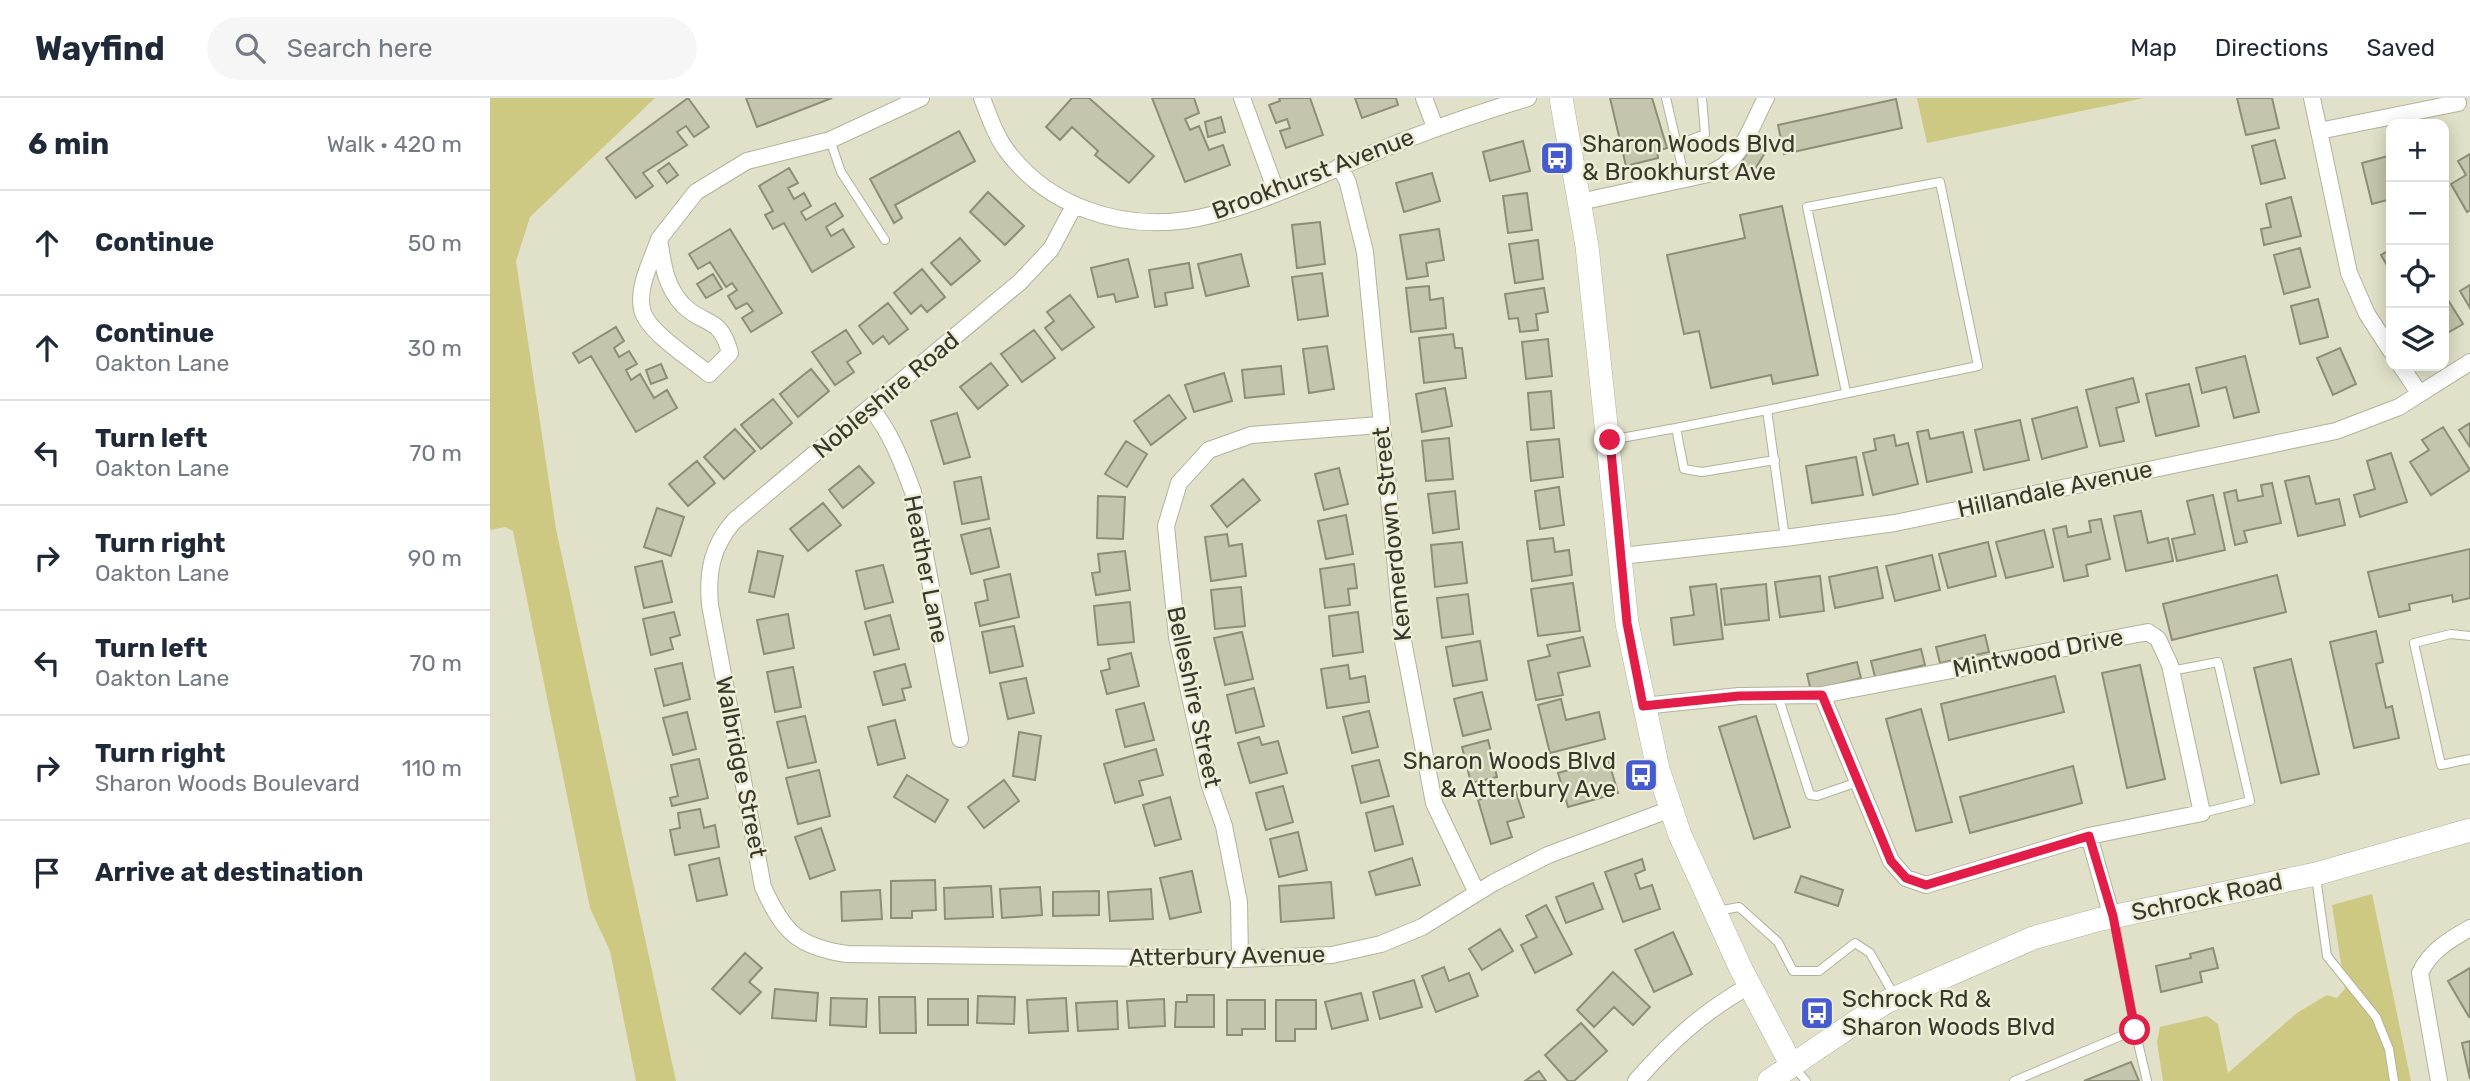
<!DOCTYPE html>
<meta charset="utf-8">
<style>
body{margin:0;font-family:Rubik,sans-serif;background:#f6f6f7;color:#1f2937}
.controls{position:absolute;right:21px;top:21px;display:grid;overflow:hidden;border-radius:14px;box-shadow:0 4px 18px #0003}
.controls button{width:63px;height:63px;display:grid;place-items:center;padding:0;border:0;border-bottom:2px solid #e0e1e3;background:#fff;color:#1f2937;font:35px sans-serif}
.stop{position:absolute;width:21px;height:21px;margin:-16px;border:5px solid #e11d48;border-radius:50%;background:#fff}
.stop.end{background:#e11d48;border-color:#fff;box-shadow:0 2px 7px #0008}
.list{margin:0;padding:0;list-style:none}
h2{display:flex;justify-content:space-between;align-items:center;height:91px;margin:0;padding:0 28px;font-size:30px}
h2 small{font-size:23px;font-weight:400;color:#747a83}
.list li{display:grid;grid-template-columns:46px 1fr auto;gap:21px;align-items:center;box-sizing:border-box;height:105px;padding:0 28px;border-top:2px solid #e0e1e3}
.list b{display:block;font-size:26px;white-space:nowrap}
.list p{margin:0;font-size:23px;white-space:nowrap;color:#747a83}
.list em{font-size:23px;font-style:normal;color:#747a83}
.icon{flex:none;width:38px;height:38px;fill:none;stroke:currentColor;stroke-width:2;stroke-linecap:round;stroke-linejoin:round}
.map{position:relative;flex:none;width:1980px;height:983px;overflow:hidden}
header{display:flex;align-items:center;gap:42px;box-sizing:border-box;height:98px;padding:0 35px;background:#fff;border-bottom:2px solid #e0e1e3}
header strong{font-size:33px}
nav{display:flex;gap:38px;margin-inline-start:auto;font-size:24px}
.search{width:490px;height:63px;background:#f6f6f7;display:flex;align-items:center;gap:18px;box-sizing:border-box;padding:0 24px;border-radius:38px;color:#747a83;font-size:26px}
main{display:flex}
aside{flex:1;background:#fff}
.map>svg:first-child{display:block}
.green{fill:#cdc982}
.building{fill:#c5c4ac;stroke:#8e8e77;stroke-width:2}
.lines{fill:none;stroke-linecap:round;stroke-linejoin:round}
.lane-casing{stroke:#b3b29b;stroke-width:10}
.street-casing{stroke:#b3b29b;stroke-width:18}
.secondary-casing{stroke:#b3b29b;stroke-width:24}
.lane{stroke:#fff;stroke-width:8}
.street{stroke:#fff;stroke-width:16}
.secondary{stroke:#fff;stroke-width:23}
.route{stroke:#e11d48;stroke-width:9}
.labels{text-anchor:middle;stroke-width:5;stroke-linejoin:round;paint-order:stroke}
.poi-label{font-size:24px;fill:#39382f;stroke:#eeedd5;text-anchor:start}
.street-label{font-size:24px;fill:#39382f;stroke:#eeedd5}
</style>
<header>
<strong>Wayfind</strong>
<div class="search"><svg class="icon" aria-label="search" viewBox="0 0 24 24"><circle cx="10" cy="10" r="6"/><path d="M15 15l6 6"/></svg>Search here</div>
<nav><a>Map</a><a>Directions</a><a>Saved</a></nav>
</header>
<main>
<aside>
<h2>6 min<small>Walk · 420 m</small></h2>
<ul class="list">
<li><svg class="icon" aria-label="ahead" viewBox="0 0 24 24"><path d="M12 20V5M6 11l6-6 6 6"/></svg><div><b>Continue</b></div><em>50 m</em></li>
<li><svg class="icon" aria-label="ahead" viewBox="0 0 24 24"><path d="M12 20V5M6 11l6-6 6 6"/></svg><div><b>Continue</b><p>Oakton Lane</p></div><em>30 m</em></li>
<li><svg class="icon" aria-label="left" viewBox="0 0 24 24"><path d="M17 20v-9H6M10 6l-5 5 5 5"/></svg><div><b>Turn left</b><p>Oakton Lane</p></div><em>70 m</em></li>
<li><svg class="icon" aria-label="right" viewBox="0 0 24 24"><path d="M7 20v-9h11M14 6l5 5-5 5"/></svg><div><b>Turn right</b><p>Oakton Lane</p></div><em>90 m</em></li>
<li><svg class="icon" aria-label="left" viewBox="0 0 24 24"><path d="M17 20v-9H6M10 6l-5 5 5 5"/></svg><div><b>Turn left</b><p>Oakton Lane</p></div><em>70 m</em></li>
<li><svg class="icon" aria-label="right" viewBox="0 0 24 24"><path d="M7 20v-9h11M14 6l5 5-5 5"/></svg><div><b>Turn right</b><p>Sharon Woods Boulevard</p></div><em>110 m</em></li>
<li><svg class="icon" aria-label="arrive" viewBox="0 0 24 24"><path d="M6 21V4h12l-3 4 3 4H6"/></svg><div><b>Arrive at destination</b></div></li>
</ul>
</aside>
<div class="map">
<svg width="1980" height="983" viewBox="0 0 1980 983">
<rect width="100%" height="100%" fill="#e1e0c8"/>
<path class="green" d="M0 0H165L40 119 26 163 66 431 186 983H146L120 853 100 810 23 433 15 429 0 432Z
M1427 0H1654L1437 45Z
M1882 796 1921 983H1673L1667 944 1670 929 1717 918 1728 926 1738 975 1807 915 1837 897 1847 900 1855 891 1842 807Z"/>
<path class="building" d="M198 0 219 29 204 39 196 28 187 34 197 47 153 75 163 88 146 100 116 60Z
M256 0H342L267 29Z
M582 0H599L664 58 639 85 605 57 608 53 582 29 570 42 556 29Z
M662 0H704L709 15 695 21 700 32 709 28 719 52 733 47 740 67 695 84Z
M789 0H820L833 37 796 50 790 33 800 30 797 21 786 25 779 7 790 3Z
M865 0H906L908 7 872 20Z
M1120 0H1162L1177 50 1167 53 1168 60 1136 68Z
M1747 0H1782L1789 30 1756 37Z
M1406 1 1412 30 1294 56 1288 27Z
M731 19 735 34 718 39 715 24Z
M469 33 485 63 405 107 412 120 404 125 380 81Z
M1785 42 1795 80 1771 86 1762 48Z
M1033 43 1040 73 1000 83 993 54Z
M1263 45 1276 53 1262 76 1249 68Z
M1980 56V112L1977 114 1961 86 1976 77 1968 63Z
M1898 58 1901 101 1882 106 1872 65Z
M179 65 188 77 177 85 168 73Z
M299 70 308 85 298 90 304 101 314 95 321 108 311 114 316 122 345 105 353 118 336 129 341 138 353 131 364 149 322 174 294 125 283 131 275 117 283 113 269 88Z
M942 75 950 103 914 114 906 85Z
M498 94 534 128 515 147 480 114Z
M1037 95 1042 132 1018 135 1013 98Z
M1801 99 1811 138 1774 147 1771 131 1781 129 1776 106Z
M1292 108 1328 277 1283 286 1281 277 1221 290 1209 233 1194 236 1177 157 1255 140 1250 117Z
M830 124 835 166 807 170 802 127Z
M240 131 292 215 261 234 252 220 263 213 257 205 246 211 238 198 247 192 242 185 236 189 220 164 208 171 199 156Z
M949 131 954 162 936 165 938 178 917 181 910 137Z
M470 140 490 163 461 187 441 165Z
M1048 142 1053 181 1025 185 1019 146Z
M1810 150 1820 189 1794 196 1784 157Z
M1901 151V174L1891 157Z
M751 156 759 188 716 198 708 166Z
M638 161 648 199 626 204 624 196 608 199 601 170Z
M699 165 703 190 675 195 677 207 665 209 659 172Z
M432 171 455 199 437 214 431 207 421 216 404 195Z
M832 175 838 218 808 222 802 179Z
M223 176 232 191 216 200 207 186Z
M1980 187V210L1970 193Z
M939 188 940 202 953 200 956 230 921 234 916 190Z
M1054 190 1058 214 1046 216 1048 232 1030 234 1028 220 1019 221 1015 196Z
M580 197 604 229 572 252 555 230 564 223 557 214Z
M1828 201 1838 239 1810 246 1801 208Z
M1958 202 1973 226 1954 237V205Z
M398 205 418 231 399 246 393 238 383 246 369 228Z
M126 229 134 243 124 250 129 259 139 253 147 266 136 272 141 282 150 276 164 300 177 292 187 310 146 334 101 258 89 265 83 255Z
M356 232 371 255 357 264 364 274 345 287 322 254Z
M544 232 565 260 532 284 511 256Z
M963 236 965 250H972L976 280 934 285 929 240Z
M1058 241 1062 278 1036 281 1032 244Z
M837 248 844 291 819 295 813 251Z
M1850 250 1866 286 1843 297 1827 260Z
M1755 258 1769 314 1744 320 1736 289 1712 295 1706 270Z
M501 265 518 287 488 311 470 289Z
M171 266 177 280 161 286 156 272Z
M791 268 794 296 755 300 752 272Z
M321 271 339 293 308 319 290 296Z
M734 275 742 303 704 314 695 287Z
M1643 280 1649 304 1626 310 1634 343 1610 348 1596 292Z
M1699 286 1709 328 1666 338 1656 296Z
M955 290 962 328 932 334 926 296Z
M1061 293 1064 330 1041 332 1038 295Z
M679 297 696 320 661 347 644 323Z
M283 301 302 325 271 351 251 327Z
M1587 309 1597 349 1552 361 1542 321Z
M467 315 480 359 454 366 441 323Z
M1530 322 1539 362 1494 372 1485 332Z
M1980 325V349L1969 332Z
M1953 329 1980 372 1941 397 1920 364 1939 352 1932 342Z
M245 331 265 353 234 381 214 359Z
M1438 332 1440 341 1473 334 1482 374 1437 384 1427 334Z
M1404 337 1406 348 1418 345 1428 386 1383 397 1373 355 1386 352 1384 341Z
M959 340 963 381 936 383 932 343Z
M1069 341 1073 379 1041 383 1037 344Z
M636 343 657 356 637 389 615 376Z
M1901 355 1917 404 1870 419 1864 397 1885 391 1877 363Z
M1366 359 1373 397 1322 405 1316 368Z
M207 363 225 385 198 408 179 386Z
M369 368 384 385 353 410 339 392Z
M849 370 858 406 834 412 825 376Z
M1819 378 1826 406 1849 401 1855 427 1808 438 1795 383Z
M491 379 499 421 472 426 464 384Z
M753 381 770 402 737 429 721 408Z
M1782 385 1791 425 1754 433 1757 444 1745 447 1734 395 1746 392 1748 403 1773 398 1771 387Z
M1069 389 1074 427 1050 431 1045 393Z
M965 393 969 431 943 435 938 396Z
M1723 397 1735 452 1687 463 1682 441 1705 436 1697 403Z
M608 398 635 399 633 441 607 440Z
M333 405 351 427 318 453 300 431Z
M167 410 194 419 181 458 154 449Z
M1651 413 1658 445 1678 440 1683 463 1636 473 1624 418Z
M856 417 863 456 836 461 828 423Z
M1611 421 1620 461 1596 467 1598 478 1574 483 1563 431 1576 428 1578 439 1601 434 1599 423Z
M500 430 509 469 481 476 471 437Z
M1554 432 1563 469 1516 480 1506 444Z
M737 436 739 448 752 446 756 478 721 483 715 439Z
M1063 440 1065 454 1079 452 1082 477 1042 483 1037 443Z
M972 444 977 485 945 489 941 447Z
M1498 444 1506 478 1458 490 1449 456Z
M1980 451V500L1963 504 1962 497 1919 506 1920 512 1889 519 1878 474Z
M268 453 293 458 284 499 259 494Z
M635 453 640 492 606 497 602 475 610 474 608 456Z
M1442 457 1450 492 1405 503 1396 468Z
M172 463 182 504 154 510 145 469Z
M864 466 867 490 858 491 860 507 835 510 830 471Z
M393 467 403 504 375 511 366 473Z
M1387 469 1393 500 1345 510 1339 479Z
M520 476 529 519 490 528 485 505 498 502 494 482Z
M1787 477 1796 514 1682 542 1673 506Z
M1330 478 1334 513 1290 519 1285 484Z
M1083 485 1090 533 1048 538 1041 491Z
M1226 486 1233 541 1184 547 1181 520 1204 517 1200 489Z
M1276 486 1279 522 1235 527 1231 491Z
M751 489 755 528 725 531 721 492Z
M978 496 983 536 952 540 947 500Z
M640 504 644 544 608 547 604 508Z
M184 514 190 537 180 540 183 551 161 557 153 521Z
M868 514 873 554 843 558 839 518Z
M298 516 304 550 274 556 267 522Z
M400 517 409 551 384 557 375 524Z
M524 528 533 568 500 575 492 534Z
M1886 533 1893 564 1886 566 1896 610 1902 608 1909 640 1864 650 1840 544Z
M752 534 763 581 735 587 724 540Z
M1495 537 1499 554 1450 565 1446 549Z
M1093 539 1100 568 1068 575 1073 597 1046 602 1038 563 1060 558 1057 547Z
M990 543 997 582 963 588 956 549Z
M1431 551 1435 567 1385 579 1381 563Z
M641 555 649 588 617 596 611 573 620 571 618 561Z
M1801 561 1829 676 1791 685 1764 570Z
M1367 564 1371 580 1321 593 1317 576Z
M192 565 200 601 174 608 165 571Z
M415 566 421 589 412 591 415 602 393 607 384 574Z
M858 567 860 581 875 578 879 604 837 610 831 571Z
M1650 567 1675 681 1637 690 1612 575Z
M303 569 311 609 285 614 277 574Z
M1565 578 1574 614 1459 642 1451 606Z
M536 580 544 615 518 621 510 585Z
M764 590 774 628 746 635 737 597Z
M992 594 1001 631 973 638 964 601Z
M1071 601 1076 622 1109 614 1115 641 1060 655 1048 607Z
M654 605 664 642 635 649 626 612Z
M1431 611 1462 724 1426 733 1396 621Z
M879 613 888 649 862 655 853 619Z
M197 614 206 651 183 657 173 620Z
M315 618 326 664 298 670 287 624Z
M1266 618 1300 729 1264 741 1229 629Z
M405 622 415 660 388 667 378 629Z
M529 634 551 638 545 682 523 678Z
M769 639 772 647 788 643 797 675 760 685 748 645Z
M998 642 1007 679 981 685 972 649Z
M666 651 673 677 649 683 653 697 625 705 614 666Z
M209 661 218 700 182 708 180 700 188 698 181 667Z
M1118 661 1128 695 1078 709 1068 675Z
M889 662 899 698 871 705 862 668Z
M1583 668 1592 705 1480 735 1470 699Z
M329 672 340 718 308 726 296 680Z
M417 677 458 702 445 724 404 699Z
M514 682 529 703 494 730 478 709Z
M793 688 803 724 776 732 766 695Z
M1025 691 1034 719 1017 724 1022 739 1001 746 988 702Z
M680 699 691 741 665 748 653 707Z
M903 708 913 746 885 753 876 715Z
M210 711 214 730 225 727 229 749 185 757 180 732 190 730 188 715Z
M331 730 345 772 320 781 305 739Z
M808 734 817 772 789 779 780 741Z
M229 760 237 797 207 803 199 767Z
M922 760 930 787 886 797 879 774Z
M1152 761 1155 772 1145 776 1150 791 1162 787 1170 811 1133 824 1115 774Z
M702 773 711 814 680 821 670 780Z
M1311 778 1353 792 1348 808 1305 794Z
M445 782 446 812 422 813V820H401V783Z
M841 784 844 820 791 824 789 788Z
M1103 785 1113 811 1076 825 1066 799Z
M501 788 503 819 455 821 454 790Z
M550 789 552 817 512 820 510 791Z
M661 791 663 821 620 823 618 794Z
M390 792 392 821 352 823 351 794Z
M609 793V817L563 818V794Z
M1056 807 1082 856 1045 875 1031 847 1047 839 1036 818Z
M1010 831 1023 853 992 872 979 851Z
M1183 834 1202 876 1164 894 1145 852Z
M1723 850 1728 870 1710 874 1712 884 1671 894 1666 868 1701 860 1700 856Z
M255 855 272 870 259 884 271 894 250 916 222 891Z
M954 869 959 883 979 875 988 898 946 914 932 878Z
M1980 870V919H1979L1958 883Z
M1123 874 1160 909 1143 927 1124 909 1104 929 1087 912Z
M924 882 932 909 890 921 883 894Z
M285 891 328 895 326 923 282 920Z
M871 895 878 922 842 931 835 904Z
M697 897H724V929H685L686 904H697Z
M488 898 525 899 524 926 487 925Z
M389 899H425L426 935H390Z
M341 900 377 901 376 929 340 927Z
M576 900 578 933 539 935 537 902Z
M438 901H478V927H438Z
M674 901 675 928 639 930 637 903Z
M737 902H775V931H752V937H737Z
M786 902H826V931H805V943H786Z
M627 903 628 931 588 933 586 905Z
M1091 925 1117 953 1084 983H1078L1055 957Z
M1980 943V981L1972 945Z
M1641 964 1649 983H1594Z
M1049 973 1056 983H1035Z"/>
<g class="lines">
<g class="lane-casing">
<path id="lane" d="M1176 0 1187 47
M340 42 351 74 395 142
M1195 81 1187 47 1215 36 1212 0
M1186 330 1277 312
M1120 342 1186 330 1194 371 1212 374 1285 362
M1295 440 1277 312 1488 268 1450 84 1317 109 1356 294
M1980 538 1961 536 1924 545 1951 667 1980 661
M1681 573 1728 564 1760 703 1712 715
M1288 598 1320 697 1327 698 1368 684
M1826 779 1837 858 1886 919 1899 951 1904 983
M1227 813 1249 809 1288 844 1303 873H1329L1365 845 1380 855 1404 897
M1645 932 1657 983
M1304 969 1316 983
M1524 983 1645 932 1624 821"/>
</g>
<g class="street-casing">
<path id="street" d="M492 0C499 18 505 37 517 53 558 108 629 132 697 122 759 112 834 75 893 51 941 31 988 15 1038 0
M752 0 786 93
M934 0 945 29
M1822 0 1859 175 1877 216 1901 253
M1829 33 1968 5
M850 68 858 85 875 154 913 543 944 705 987 795
M1090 104 1218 76C1253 63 1259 31 1276 0
M584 108 561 151 530 184 244 423C222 448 217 474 220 507L273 789C293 833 307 849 357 856L750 861 842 857 891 846 932 829 1003 785 1058 757 1181 711
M169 141C173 166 175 188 193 207 215 229 230 217 240 255L219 276C201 261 156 233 152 211 147 189 162 162 169 141Z
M169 141 206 94 257 63 340 42 431 0
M1911 268 1929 295
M381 310C401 335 412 364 423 394L470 641
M1131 458 1295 440 1405 425 1846 333 1909 309 1980 264
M1153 608 1249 598 1332 597 1658 534 1668 541 1680 567 1712 715 1599 738 1436 787 1416 780 1401 763 1332 597
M1599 738 1622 819
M750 861 749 804 734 728 719 685 687 539 676 428 689 385 719 352 761 337 889 327
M1146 983C1180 944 1214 913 1259 888
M1949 983 1930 875C1940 853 1959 842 1980 830"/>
</g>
<g class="secondary-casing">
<path id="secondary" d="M1071 0 1097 148 1137 525 1168 671 1190 737 1251 871 1301 966
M1279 983 1394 905 1543 840 1607 822 1826 776 1980 732"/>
</g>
<use href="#lane" class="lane"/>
<use href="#street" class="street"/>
<use href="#secondary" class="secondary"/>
</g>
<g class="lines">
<path class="route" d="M1120 342 1137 525 1153 608 1249 598 1332 597 1401 763 1416 780 1436 787 1599 738 1623 818 1645 932"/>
</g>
<defs>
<g id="bus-square" transform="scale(1.75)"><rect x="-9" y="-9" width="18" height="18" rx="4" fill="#455bce" stroke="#eeedd5"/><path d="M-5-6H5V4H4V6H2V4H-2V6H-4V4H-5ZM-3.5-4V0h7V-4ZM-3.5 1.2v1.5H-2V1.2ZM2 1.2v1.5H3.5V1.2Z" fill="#fff"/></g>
</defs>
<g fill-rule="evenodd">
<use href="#bus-square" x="1067" y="60"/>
<use href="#bus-square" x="1151" y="677"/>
<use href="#bus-square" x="1327" y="915"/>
</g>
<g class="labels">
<g class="poi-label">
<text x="1092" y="54">Sharon Woods Blvd<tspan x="1092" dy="28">&amp; Brookhurst Ave</tspan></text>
<text x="1126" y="671" text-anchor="end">Sharon Woods Blvd<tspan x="1126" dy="28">&amp; Atterbury Ave</tspan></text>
<text x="1352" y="909">Schrock Rd &amp;<tspan x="1352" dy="28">Sharon Woods Blvd</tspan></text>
</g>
<g class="street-label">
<text transform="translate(823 76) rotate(-21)" y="8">Brookhurst Avenue</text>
<text transform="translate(396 297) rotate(-40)" y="8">Nobleshire Road</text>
<text transform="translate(1565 391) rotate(-12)" y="8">Hillandale Avenue</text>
<text transform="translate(902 436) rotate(-96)" y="8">Kennerdown Street</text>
<text transform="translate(436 471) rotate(79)" y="8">Heather Lane</text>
<text transform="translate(1548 555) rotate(-11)" y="8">Mintwood Drive</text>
<text transform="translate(704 599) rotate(78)" y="8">Belleshire Street</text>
<text transform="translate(251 669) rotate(79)" y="8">Walbridge Street</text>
<text transform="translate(1717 799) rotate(-12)" y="8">Schrock Road</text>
<text transform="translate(737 858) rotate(-1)" y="8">Atterbury Avenue</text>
</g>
</g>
</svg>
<div class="controls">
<button>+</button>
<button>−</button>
<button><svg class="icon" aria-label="locate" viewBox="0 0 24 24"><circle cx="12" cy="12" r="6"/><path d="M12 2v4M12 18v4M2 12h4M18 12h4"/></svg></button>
<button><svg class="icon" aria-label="layers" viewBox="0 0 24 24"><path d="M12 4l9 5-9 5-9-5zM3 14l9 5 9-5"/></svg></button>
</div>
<div class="stop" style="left:1645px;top:932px"></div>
<div class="stop end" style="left:1120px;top:342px"></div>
</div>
</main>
